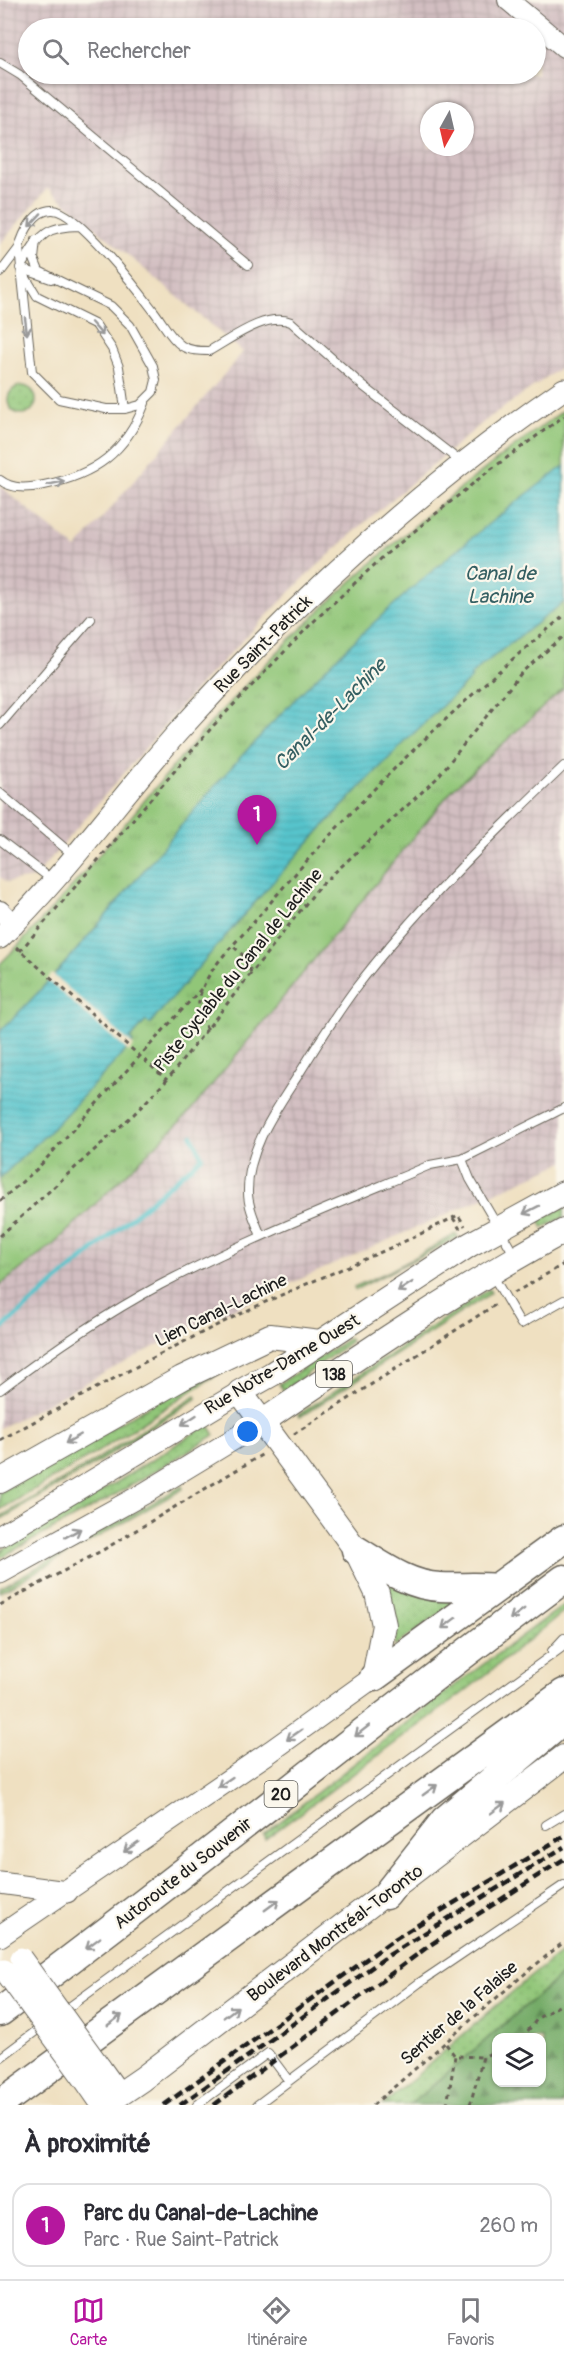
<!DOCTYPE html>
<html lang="fr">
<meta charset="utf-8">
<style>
body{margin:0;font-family:Pangolin,sans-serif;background:#f2f2f3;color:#2b2b33}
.controls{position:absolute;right:18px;bottom:18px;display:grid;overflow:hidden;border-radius:12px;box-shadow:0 2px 4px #0004}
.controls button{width:54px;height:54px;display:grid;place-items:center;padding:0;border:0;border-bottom:2px solid #e1e1e2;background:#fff;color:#2b2b33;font:30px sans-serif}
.compass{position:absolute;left:420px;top:102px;width:54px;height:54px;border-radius:50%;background:#fff;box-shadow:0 2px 4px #0004;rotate:188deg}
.you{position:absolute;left:248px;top:1432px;width:21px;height:21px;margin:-15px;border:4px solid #fff;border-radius:50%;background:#1a73e8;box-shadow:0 0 0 9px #1a73e833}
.badge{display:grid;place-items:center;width:39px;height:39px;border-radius:50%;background:#b5179e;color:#fff;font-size:20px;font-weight:700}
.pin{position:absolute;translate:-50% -50px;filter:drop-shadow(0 2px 3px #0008)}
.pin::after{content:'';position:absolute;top:32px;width:21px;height:18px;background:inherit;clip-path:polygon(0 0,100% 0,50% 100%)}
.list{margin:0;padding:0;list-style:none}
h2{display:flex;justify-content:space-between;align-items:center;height:78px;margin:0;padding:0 24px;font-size:26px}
h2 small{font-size:20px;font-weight:400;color:#7c7c81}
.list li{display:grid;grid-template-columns:39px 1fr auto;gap:18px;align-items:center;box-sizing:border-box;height:84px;margin:0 12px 12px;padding:0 12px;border:2px solid #e1e1e2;border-radius:18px}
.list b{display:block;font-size:22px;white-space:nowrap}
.list p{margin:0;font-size:20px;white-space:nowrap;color:#7c7c81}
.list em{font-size:20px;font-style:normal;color:#7c7c81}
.icon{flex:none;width:33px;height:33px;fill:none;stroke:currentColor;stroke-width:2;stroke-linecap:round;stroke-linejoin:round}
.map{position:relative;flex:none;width:564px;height:2105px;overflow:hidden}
.search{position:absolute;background:#fff;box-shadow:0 2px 4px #0004;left:18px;right:18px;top:18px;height:66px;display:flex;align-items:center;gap:15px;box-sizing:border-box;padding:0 21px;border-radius:33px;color:#7c7c81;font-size:22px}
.sheet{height:174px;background:#fff}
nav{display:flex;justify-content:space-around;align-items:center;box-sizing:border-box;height:84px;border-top:2px solid #e1e1e2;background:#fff;font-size:16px;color:#7c7c81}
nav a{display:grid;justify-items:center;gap:3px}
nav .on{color:#b5179e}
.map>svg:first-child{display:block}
.industrial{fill:url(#industrial-grid);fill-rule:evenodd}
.grass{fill:url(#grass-dots);stroke:#56714a;stroke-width:1.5}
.forest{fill:url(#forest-firs);stroke:#486442;stroke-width:1.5;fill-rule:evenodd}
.park{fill:url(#park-tufts);stroke:#56714a;stroke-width:1.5}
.water{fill:url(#water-rules);stroke:#3a7074;stroke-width:1.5}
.pier{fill:#efe0c1}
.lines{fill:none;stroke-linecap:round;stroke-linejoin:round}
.stream{stroke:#57c4cc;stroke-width:4.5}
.service-casing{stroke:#666156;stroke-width:10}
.tertiary-casing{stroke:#666156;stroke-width:22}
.secondary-casing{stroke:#666156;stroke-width:23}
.primary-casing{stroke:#666156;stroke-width:26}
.motorway-casing{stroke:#666156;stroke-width:31}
.path{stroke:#666156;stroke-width:3;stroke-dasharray:4.5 4.5;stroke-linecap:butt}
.service{stroke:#fff;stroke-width:8}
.tertiary{stroke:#fff;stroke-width:20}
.secondary{stroke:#fff;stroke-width:21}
.primary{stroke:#fff;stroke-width:24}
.motorway{stroke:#fff;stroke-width:28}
.rail{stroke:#1c1c1c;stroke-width:4.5;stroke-dasharray:9 4.5;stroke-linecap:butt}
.secondary-bridge-casing{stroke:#666156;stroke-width:23;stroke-linecap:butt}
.secondary-bridge{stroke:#fff;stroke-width:21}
.oneway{stroke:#999}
.labels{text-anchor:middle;stroke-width:4.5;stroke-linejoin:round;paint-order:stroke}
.shield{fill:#fbf7ec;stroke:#5f5e5a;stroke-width:1.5}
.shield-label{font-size:16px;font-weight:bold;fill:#1c1c1c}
.street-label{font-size:18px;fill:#1c1c1c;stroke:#fbf7ec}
.water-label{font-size:20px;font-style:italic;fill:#345f62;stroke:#fbf7ec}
</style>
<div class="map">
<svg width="564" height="2105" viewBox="0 0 564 2105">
<defs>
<pattern id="industrial-grid" width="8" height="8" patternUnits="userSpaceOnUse" patternTransform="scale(1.5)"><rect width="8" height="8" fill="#d2bec1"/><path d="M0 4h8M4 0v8" fill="none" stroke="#b4a3a5"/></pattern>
<pattern id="grass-dots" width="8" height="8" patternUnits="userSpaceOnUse" patternTransform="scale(1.5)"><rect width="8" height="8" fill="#91c678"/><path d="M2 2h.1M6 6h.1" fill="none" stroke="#7caa67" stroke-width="1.8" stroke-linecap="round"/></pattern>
<pattern id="forest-firs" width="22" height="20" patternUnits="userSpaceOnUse" patternTransform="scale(1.5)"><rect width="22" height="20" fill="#74ab68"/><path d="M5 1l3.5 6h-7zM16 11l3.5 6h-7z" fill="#5e8a55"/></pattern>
<pattern id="park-tufts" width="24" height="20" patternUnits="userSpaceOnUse" patternTransform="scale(1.5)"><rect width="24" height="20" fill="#91c678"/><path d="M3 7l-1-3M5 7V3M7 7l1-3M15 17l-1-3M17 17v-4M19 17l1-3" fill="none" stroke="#7caa67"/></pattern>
<pattern id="water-rules" width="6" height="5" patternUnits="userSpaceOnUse" patternTransform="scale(1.5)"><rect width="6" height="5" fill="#57c4cc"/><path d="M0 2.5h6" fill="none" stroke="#4ba8af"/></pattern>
</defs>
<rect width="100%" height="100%" fill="#fbf7ec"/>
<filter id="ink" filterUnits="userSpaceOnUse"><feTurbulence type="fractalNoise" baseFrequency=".0167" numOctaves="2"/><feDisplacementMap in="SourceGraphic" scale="12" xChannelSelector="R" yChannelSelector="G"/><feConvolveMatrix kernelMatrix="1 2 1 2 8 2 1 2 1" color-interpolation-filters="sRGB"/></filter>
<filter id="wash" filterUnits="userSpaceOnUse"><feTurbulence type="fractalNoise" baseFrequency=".008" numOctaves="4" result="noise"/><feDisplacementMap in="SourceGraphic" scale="24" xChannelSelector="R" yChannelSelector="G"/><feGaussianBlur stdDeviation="1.35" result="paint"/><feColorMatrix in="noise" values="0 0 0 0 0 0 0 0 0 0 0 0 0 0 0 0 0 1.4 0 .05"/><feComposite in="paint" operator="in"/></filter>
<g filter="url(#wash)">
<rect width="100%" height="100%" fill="#efe0c1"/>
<path class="industrial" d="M0 0H564V365L486 420 364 523 302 580 201 683 34 878 7 882 0 877V486L76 549 243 352 48 188 0 244ZM28 28H536V74H28ZM429 111H465V147H429Z
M564 688V1162L188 1329 0 1428V1285L54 1244 189 1113 452 790Z"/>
<path class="grass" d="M8 400a14 14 0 1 1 28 0a14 14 0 1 1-28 0Z
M564 1207V1217L543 1228 539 1220Z
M456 1234 458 1237 355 1290 354 1287 390 1271Z
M489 1289 491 1293 300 1417 298 1415Z
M349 1338 351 1341 284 1391 279 1384Z
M219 1373 99 1451 0 1510V1492L168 1395Z
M145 1385 0 1469V1466Z
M196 1395 197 1398 95 1464 0 1520V1517L88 1465Z
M208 1424 215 1435 108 1499 0 1558V1551L114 1484Z
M182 1486 183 1489 0 1592V1588Z
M383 1576 465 1596 395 1646 396 1618Z
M564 1605V1612L463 1693 265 1839 263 1835 439 1697Z
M564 1950V1973L410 2105H382C443 2054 501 1998 564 1950Z"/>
<path class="forest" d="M564 1973V2101L561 2105H410ZM496 2038H542V2082H496Z"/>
<path class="park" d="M564 410V688L452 790 189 1113 54 1244 0 1285V964C80 884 148 792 224 708 326 597 441 498 564 410Z"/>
<path class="water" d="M564 466V602L480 667 470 676 472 678C355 785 253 903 150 1024L146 1021 130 1039 133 1043 51 1130 0 1178V1031C86 948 157 849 237 761 335 652 446 553 564 466Z"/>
<path class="pier" d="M52 974 134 1046 129 1052 47 980Z"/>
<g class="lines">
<path class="stream" d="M0 1330 202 1157 192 1136"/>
</g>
</g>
<g filter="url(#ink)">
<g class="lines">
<g class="service-casing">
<path id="service" d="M0 63 20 75 248 265
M36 240 34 259 39 271 111 306 130 325 153 366 156 380 153 392 140 405 125 409 119 367 112 349 96 325 37 296 20 268 51 279
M20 268C39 239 41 226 79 226
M0 273 19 248
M125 409H106L59 399 32 372 19 248C23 233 34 209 53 210 77 211 138 290 153 310 162 321 170 338 182 346 190 351 200 351 209 351 231 339 265 312 291 322L363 386 461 462
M0 480C13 490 29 488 44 485 95 475 126 452 145 403
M0 725 91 619
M0 793 73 855
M0 840 51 879
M261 1236C256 1223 248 1207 248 1193 247 1150 275 1111 297 1077 316 1047 334 1017 355 989 415 910 492 835 564 766
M515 1256 470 1179 462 1159 564 1108
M493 1276 521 1324 564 1300
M0 1390C50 1352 104 1315 160 1285 240 1243 325 1209 409 1174L430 1165 462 1159
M552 1651 564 1638
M546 1825 564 1814
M61 2013 564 1646
M0 2058 44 2025
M197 2105 268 2053 289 2081
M257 2105 419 1983 564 1885"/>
</g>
<g class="tertiary-casing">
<path id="tertiary" d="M508 0 564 47
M0 911 14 925"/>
</g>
<g class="secondary-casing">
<path id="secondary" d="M0 938C65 875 118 800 178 732 293 604 422 486 564 389
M0 1536 240 1392
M0 1573 145 1493 262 1422
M0 1883 67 1892
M0 1936 271 1751 374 1677
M100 2067 120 2095
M84 2079 102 2105"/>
</g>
<g class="primary-casing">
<path id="primary" d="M262 1422C361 1355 459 1288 564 1231
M0 1481 182 1378 270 1336 320 1342
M374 1677 384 1625 377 1593 356 1550 240 1392 272 1374 469 1245 564 1193
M104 2105 142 2079 564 1757"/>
</g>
<g class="motorway-casing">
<path id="motorway" d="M356 1550C382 1566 409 1586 440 1587 460 1588 476 1586 496 1588
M374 1677 564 1539
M386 1895 445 1820 564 1720
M0 2012C191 1871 373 1720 564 1579
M0 2104 564 1693"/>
</g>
<path class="path" d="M16 947 167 1080
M234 947 247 959 251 973
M20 951 214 725 312 623 385 555 486 473 564 416
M208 1029C196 1017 197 1002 203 987 214 961 241 938 259 916 350 807 454 706 564 616
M0 1201 37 1169 201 989
M453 1218 460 1229
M0 1236 134 1114 167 1080 319 887 436 779 522 672 564 636
M514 1293 564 1264
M294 1434 498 1303
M0 1440C86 1394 171 1346 259 1305 325 1275 394 1249 458 1215L465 1226
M0 1605 103 1550 263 1454
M522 2038 538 2018 564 2003
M446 2044 455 2056 483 2057
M373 2105C437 2051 498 1994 564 1942
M447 2105 455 2056
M470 2105 483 2057 496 2051"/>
<use href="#service" class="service"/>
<use href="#tertiary" class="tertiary"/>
<use href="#secondary" class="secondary"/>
<use href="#primary" class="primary"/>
<use href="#motorway" class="motorway"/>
<path class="rail" d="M164 2105 393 1940 564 1836
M180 2105 389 1955 564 1847
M214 2105 430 1945 564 1859"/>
<g class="secondary-bridge-casing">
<path id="secondary-bridge" d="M21 1958 100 2067
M4 1970 84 2079"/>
</g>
<use href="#secondary-bridge" class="secondary-bridge"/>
</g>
<defs><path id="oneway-shaft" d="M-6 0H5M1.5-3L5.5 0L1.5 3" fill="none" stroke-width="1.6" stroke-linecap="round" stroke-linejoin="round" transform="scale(1.5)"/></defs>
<g class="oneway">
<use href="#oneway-shaft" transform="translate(35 220) rotate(133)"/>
<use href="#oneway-shaft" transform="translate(26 326) rotate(83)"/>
<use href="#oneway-shaft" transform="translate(97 329) rotate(48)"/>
<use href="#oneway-shaft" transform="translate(56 483) rotate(-11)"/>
<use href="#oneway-shaft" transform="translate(531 1210) rotate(153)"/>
<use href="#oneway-shaft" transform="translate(405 1287) rotate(147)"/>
<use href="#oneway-shaft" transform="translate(189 1420) rotate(147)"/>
<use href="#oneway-shaft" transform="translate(73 1439) rotate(150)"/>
<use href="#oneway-shaft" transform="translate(73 1533) rotate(-29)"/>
<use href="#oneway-shaft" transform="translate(517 1614) rotate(144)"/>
<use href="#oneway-shaft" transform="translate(449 1623) rotate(143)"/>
<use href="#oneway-shaft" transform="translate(362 1731) rotate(142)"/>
<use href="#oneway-shaft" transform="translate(294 1735) rotate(145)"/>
<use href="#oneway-shaft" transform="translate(225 1782) rotate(146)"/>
<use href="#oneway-shaft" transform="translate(430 1790) rotate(-36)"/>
<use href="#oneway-shaft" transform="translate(498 1808) rotate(-37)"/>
<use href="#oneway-shaft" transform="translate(131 1847) rotate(145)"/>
<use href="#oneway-shaft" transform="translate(272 1905) rotate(-36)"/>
<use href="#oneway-shaft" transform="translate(93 1943) rotate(143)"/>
<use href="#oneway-shaft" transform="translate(231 2012) rotate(-37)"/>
<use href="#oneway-shaft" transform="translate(115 2020) rotate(-36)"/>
</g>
</g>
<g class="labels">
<g class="shield">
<rect x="316" y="1361" width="36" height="26" rx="4.5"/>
<rect x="264.5" y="1781" width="33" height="26" rx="4.5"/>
</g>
<g class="shield-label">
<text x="334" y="1380">138</text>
<text x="281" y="1800">20</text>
</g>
<g class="street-label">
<text transform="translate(263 644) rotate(-45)" y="6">Rue Saint-Patrick</text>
<text transform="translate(238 970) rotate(-51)" y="6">Piste Cyclable du Canal de Lachine</text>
<text transform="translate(221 1310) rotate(-26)" y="6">Lien Canal-Lachine</text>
<text transform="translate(282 1364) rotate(-31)" y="6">Rue Notre-Dame Ouest</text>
<text transform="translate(183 1873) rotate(-38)" y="6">Autoroute du Souvenir</text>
<text transform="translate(335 1933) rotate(-37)" y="6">Boulevard Montréal-Toronto</text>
<text transform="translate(459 2013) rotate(-41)" y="6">Sentier de la Falaise</text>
</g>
<g class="water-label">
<text x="500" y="580">Canal de<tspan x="500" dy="23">Lachine</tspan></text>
<text transform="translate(330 714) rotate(-45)" y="7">Canal-de-Lachine</text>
</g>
</g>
</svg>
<div class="controls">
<button><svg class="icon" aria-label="layers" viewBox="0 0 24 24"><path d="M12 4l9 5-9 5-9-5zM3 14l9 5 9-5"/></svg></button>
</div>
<svg class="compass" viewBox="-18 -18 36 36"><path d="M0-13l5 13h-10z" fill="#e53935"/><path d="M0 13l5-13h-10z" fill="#7c7c81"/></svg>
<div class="you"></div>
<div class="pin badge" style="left:257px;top:845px">1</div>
<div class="search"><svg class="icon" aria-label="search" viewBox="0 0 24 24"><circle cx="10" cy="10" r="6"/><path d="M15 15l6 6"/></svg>Rechercher</div>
</div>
<section class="sheet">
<h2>À proximité<small></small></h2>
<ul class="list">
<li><span class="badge">1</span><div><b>Parc du Canal-de-Lachine</b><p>Parc · Rue Saint-Patrick</p></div><em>260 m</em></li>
</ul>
</section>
<nav>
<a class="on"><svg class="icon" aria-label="map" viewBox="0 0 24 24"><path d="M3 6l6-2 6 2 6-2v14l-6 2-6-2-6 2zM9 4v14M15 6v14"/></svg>Carte</a>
<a><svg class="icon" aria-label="directions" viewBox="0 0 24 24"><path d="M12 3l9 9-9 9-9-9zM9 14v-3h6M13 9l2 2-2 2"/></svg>Itinéraire</a>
<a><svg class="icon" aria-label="saved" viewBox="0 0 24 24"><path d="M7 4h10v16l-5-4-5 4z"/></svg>Favoris</a>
</nav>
